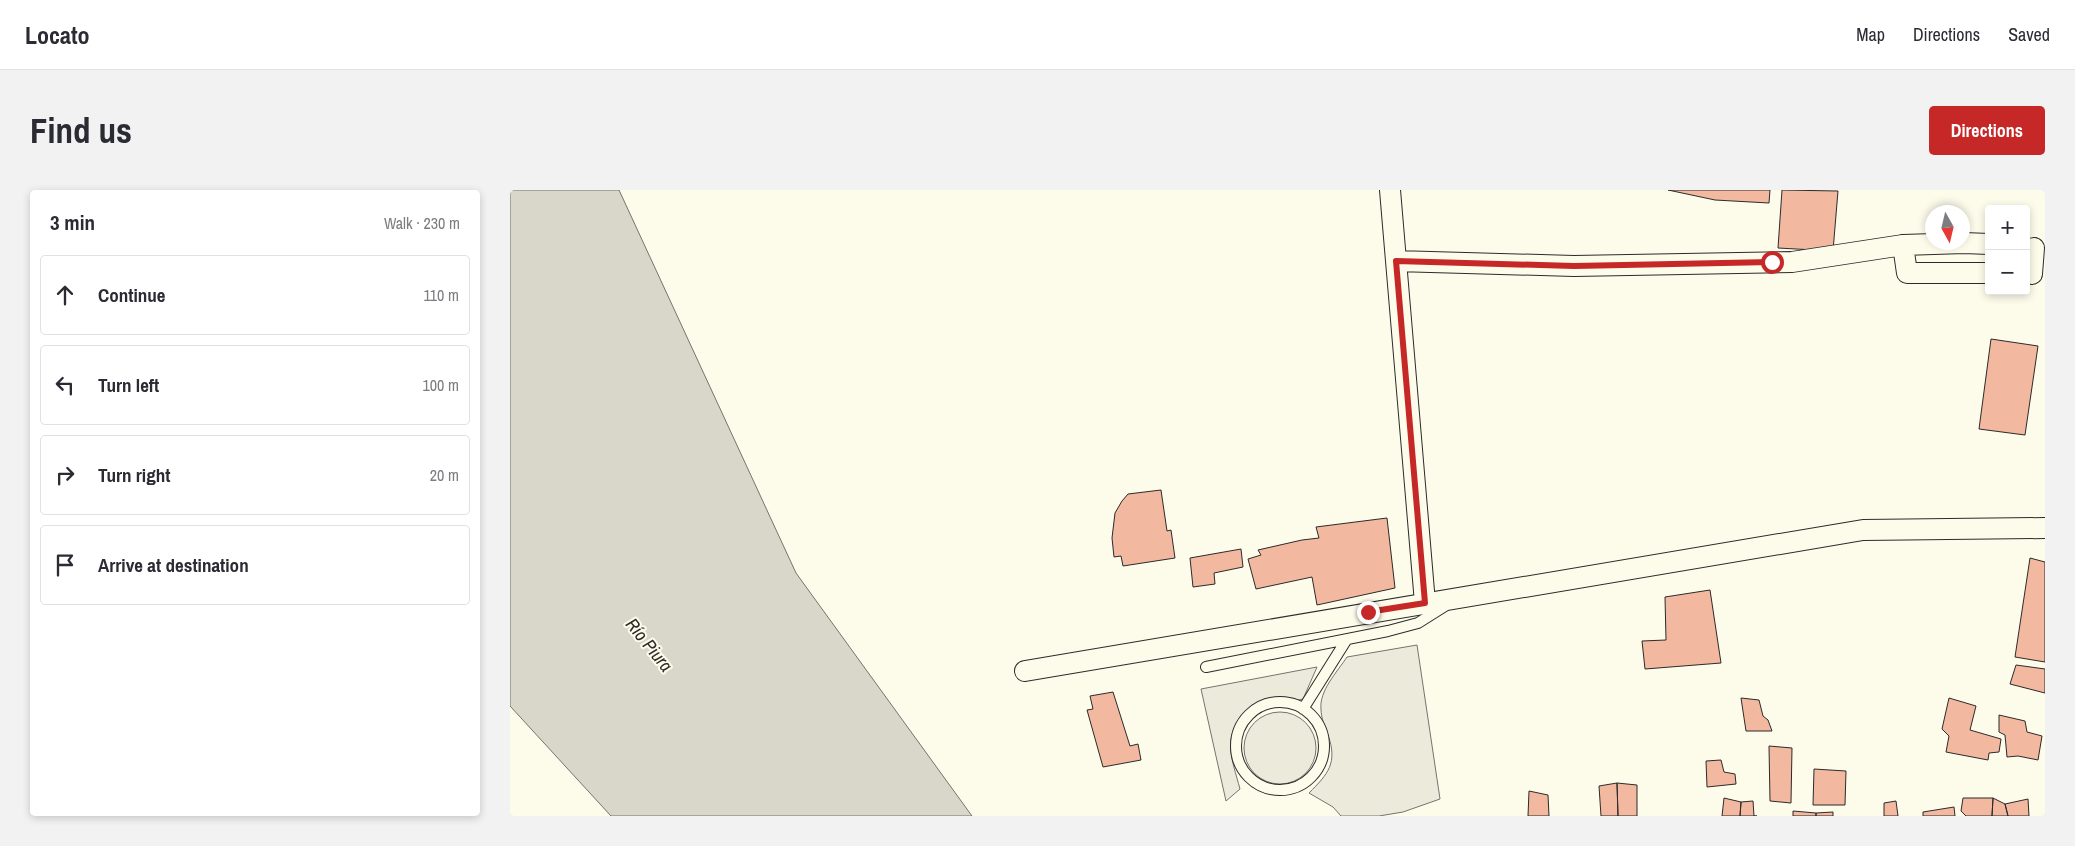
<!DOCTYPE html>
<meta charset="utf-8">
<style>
body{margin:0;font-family:"Archivo Narrow",sans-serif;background:#f2f2f3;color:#2b2b33}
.controls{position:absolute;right:15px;top:15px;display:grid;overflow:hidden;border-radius:5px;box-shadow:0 2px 8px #0003}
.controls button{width:45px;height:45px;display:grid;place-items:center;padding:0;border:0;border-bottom:1px solid #e1e1e2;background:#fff;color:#2b2b33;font:25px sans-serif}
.compass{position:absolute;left:1415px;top:15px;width:45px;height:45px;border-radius:50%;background:#fff;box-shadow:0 2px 8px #0003;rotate:172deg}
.stop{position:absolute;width:15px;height:15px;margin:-11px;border:4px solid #c62828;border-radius:50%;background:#fff}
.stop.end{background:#c62828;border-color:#fff;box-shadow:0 1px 5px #0008}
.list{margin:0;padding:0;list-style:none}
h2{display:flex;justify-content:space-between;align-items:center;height:65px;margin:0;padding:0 20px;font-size:21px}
h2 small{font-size:16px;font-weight:400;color:#7c7c81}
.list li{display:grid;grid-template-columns:32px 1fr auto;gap:15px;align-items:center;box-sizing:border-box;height:80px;margin:0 10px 10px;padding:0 10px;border:1px solid #e1e1e2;border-radius:5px}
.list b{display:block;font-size:19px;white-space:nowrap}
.list em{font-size:16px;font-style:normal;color:#7c7c81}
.icon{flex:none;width:28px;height:28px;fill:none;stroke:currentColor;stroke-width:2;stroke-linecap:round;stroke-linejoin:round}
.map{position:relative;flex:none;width:1535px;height:626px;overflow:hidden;border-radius:5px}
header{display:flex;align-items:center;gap:30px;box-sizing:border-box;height:70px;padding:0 25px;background:#fff;border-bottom:1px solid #e1e1e2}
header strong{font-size:24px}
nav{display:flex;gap:28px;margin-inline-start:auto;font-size:18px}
.intro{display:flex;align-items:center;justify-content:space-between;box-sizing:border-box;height:120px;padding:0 30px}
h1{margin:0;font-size:35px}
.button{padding:12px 22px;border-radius:5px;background:#c62828;color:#fff;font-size:18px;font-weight:700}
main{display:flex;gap:30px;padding:0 30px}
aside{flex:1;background:#fff;border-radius:5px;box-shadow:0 2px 8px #0003}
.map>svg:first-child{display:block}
.green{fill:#ecebdb;stroke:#74746e}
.water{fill:#d8d7c9;stroke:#74746e}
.building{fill:#f2b8a0;stroke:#2b2b2b}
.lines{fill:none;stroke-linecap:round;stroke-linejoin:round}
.service-casing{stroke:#2b2b2b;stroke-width:12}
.minor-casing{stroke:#2b2b2b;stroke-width:22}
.service{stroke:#fdfbea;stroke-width:10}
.minor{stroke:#fdfbea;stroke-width:20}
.route{stroke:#c62828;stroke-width:6}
.labels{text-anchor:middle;stroke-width:4;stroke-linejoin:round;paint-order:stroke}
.water-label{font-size:18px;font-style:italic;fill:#2b2b2b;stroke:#fdfbea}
</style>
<header>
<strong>Locato</strong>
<nav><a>Map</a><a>Directions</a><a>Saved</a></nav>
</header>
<div class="intro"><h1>Find us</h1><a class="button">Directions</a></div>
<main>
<aside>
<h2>3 min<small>Walk · 230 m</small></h2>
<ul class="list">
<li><svg class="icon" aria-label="ahead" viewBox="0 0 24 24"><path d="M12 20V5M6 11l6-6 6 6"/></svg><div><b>Continue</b></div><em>110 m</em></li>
<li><svg class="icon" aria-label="left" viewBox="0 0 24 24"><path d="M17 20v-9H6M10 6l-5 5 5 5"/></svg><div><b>Turn left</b></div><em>100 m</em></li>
<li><svg class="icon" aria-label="right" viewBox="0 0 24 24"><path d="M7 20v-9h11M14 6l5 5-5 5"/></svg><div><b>Turn right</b></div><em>20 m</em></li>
<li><svg class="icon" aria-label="arrive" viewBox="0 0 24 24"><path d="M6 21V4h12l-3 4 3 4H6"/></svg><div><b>Arrive at destination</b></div></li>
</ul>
</aside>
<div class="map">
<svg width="1535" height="626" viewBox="0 0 1535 626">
<rect width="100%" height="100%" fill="#fdfbea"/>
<path class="green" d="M907 455 930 609 893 622 869 626H831L823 617 799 603C818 584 828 573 818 545 815 537 811 528 811 519 809 501 827 482 837 467Z
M807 477 793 509C783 512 774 507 763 509 753 511 746 515 739 521 710 543 722 569 730 599L716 611 691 499Z
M734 558a36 36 0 1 1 72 0a36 36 0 1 1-72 0Z"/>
<path class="water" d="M0 0H109L286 383 462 626H101L0 516Z"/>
<path class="building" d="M1158 0H1260L1259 13 1205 10Z
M1272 0 1328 1 1323 61 1268 58Z
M1481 149 1528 156 1515 245 1469 239Z
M651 300 657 341 661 340 665 368 613 376 611 366 604 367 602 348 605 323 612 311 618 304Z
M877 328 885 398 807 415 802 387 746 399 738 369 751 365 748 360 792 350 809 348 806 337Z
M731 359 733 377 704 383 705 394 683 397 680 368Z
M1520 368 1535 372V472L1505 467Z
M1200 400 1211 473 1135 479 1132 451 1156 450 1155 407Z
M1506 475 1535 479V503L1500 494Z
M603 502 620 556 628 554 631 570 593 577 577 520 583 519 580 506Z
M1231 508 1249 510 1253 526 1258 530 1262 541H1236Z
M1439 508 1466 516 1460 540 1491 549 1489 562 1479 563 1478 570 1436 562 1439 546 1432 539Z
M1489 525 1515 531 1517 542 1532 546 1528 570 1508 566 1497 567 1495 545 1489 542Z
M1259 556 1282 558 1281 613 1260 611Z
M1211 570 1214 582 1225 584 1226 594 1197 597 1196 571Z
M1304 579 1336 581 1335 615H1303Z
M1107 593 1108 626H1091L1089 596Z
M1107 593 1127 595V626H1108Z
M1019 601 1038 605 1039 626H1018Z
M1214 608 1231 612 1230 626H1212Z
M1453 608H1483L1482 626H1456L1451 621Z
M1483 608 1495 614 1498 626H1482Z
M1518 609 1519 626H1498L1495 614Z
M1243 611 1244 626H1247H1230L1231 612Z
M1386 611 1388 626H1374V613Z
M1444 617 1445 626H1413V622Z
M1283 621 1306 623V626H1283Z
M1323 622V626H1306V623Z"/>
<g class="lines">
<g class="service-casing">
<path id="service" d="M696 477 878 441 908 433 935 416
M726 556a44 44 0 1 1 88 0a44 44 0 1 1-88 0Z
M793 519 837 449"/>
</g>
<g class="minor-casing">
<path id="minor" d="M880 0 915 413
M1393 55 1397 83H1479
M886 71 1064 76 1282 72 1393 55 1454 53 1479 54
M1522 84 1524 58
M515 481 1353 340 1535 338"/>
</g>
<use href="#service" class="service"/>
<use href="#minor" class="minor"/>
</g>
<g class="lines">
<path class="route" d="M858 422 915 413 886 71 1064 76 1262 72"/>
</g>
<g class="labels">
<g class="water-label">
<text transform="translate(139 455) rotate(51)" y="6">Río Piura</text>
</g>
</g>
</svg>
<div class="controls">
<button>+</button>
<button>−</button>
</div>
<svg class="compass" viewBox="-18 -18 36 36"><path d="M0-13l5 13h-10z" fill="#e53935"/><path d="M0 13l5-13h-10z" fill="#7c7c81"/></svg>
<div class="stop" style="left:1262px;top:72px"></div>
<div class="stop end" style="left:858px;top:422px"></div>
</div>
</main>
